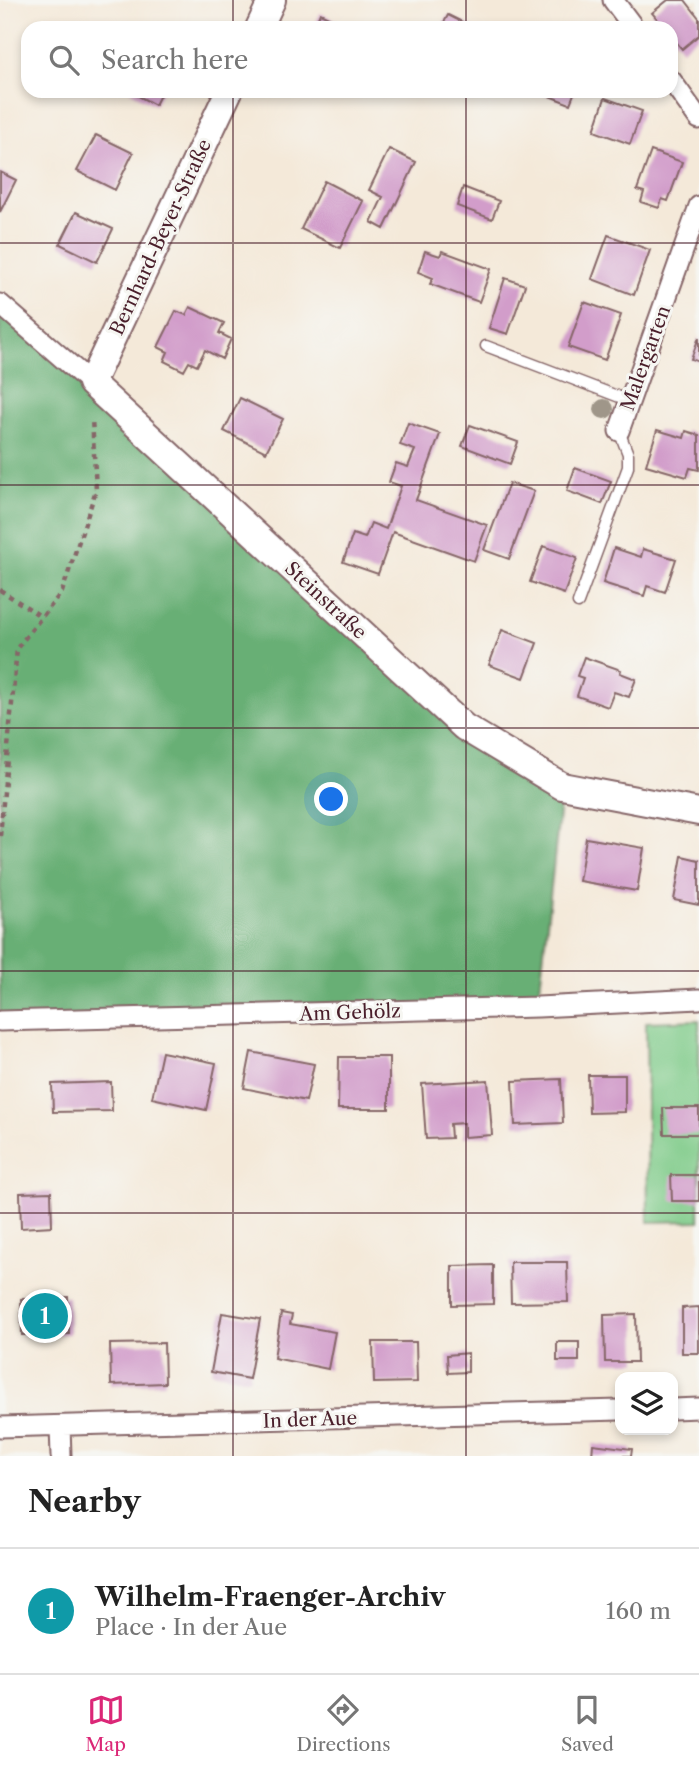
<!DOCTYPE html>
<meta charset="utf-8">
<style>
body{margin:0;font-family:"Libre Caslon Text",serif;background:#f2f2f2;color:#222}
.controls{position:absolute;right:21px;bottom:21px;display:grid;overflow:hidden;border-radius:14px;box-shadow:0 4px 10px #0003}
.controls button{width:63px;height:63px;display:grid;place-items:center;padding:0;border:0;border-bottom:2px solid #e0e0e0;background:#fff;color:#222;font:35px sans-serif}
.you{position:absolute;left:332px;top:800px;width:24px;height:24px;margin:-18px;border:5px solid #fff;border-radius:50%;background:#1a73e8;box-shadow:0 0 0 10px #1a73e833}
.badge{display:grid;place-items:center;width:46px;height:46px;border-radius:50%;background:#db2777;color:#fff;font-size:23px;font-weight:700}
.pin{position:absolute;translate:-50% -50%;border:4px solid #fff;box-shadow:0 2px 7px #0006}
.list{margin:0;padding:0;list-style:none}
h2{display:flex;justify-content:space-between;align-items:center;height:91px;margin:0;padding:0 28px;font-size:30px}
h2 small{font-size:23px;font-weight:400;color:#767676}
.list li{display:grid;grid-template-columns:46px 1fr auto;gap:21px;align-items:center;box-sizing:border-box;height:126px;padding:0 28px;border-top:2px solid #e0e0e0}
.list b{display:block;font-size:26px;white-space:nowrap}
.list p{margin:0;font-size:23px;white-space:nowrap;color:#767676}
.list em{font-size:23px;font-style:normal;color:#767676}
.icon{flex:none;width:38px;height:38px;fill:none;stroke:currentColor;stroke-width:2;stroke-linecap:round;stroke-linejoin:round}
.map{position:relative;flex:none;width:699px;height:1456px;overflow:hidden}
.search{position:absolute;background:#fff;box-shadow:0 4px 10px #0003;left:21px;right:21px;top:21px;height:77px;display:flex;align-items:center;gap:18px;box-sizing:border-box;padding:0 24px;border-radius:21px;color:#767676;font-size:26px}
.sheet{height:217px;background:#fff}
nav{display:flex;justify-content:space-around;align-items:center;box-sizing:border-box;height:98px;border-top:2px solid #e0e0e0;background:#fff;font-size:19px;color:#767676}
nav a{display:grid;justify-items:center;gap:4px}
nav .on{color:#db2777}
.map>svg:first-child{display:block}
.green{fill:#7fcb89;stroke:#64755a;stroke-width:2}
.forest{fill:#67af75;stroke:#586750;stroke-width:2}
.building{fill:#d29dca}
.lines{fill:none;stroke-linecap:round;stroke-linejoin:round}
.lane-casing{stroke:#866668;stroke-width:13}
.street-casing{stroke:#866668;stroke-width:23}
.secondary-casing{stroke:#866668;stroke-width:30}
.path{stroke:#866668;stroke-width:4.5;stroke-dasharray:5 5;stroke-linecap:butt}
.lane{stroke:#fff;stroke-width:10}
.street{stroke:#fff;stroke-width:19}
.secondary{stroke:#fff;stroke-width:26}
.tree{fill:#9f9689}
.grid{fill:none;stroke:#4a1f2b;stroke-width:2;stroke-opacity:0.55}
.labels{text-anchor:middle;stroke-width:6;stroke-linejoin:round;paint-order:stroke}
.street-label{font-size:19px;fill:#4a1f2b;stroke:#f6f6f2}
</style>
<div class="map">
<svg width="699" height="1456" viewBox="0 0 699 1456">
<rect width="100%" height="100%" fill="#f6f6f2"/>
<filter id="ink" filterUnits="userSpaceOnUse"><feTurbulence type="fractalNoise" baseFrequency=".0143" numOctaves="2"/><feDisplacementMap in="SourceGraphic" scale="14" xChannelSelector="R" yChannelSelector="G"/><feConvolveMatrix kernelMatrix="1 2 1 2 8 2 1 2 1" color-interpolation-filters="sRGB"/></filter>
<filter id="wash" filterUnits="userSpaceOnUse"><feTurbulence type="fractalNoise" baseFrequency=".00686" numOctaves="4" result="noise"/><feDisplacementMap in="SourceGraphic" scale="28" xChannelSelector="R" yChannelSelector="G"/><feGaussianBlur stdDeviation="1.57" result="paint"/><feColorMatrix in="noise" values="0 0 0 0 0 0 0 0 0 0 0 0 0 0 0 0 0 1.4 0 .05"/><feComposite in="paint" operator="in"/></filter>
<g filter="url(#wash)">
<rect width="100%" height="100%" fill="#f4e9d9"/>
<path class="green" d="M699 1020V1221L648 1222 646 1022Z"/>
<path class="forest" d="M0 304 464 727 562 786 538 1007 0 1021Z"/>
<g id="blocks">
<path class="building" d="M668 0H685L699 18V35L682 49 671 36V28H665L652 13Z
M320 13 352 28H314Z
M448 15 474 28H441Z
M129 91H162L155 105Z
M536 91H575L570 104Z
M605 98 642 111 630 144 594 131Z
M96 135 133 153 115 190 77 171Z
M389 149 416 162 384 229 371 222 383 197 369 190Z
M651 151 682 162 668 201 662 199 659 208 641 202 644 192 637 190Z
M0 172 16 180 0 212Z
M324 181 363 201 340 248 301 229Z
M463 187 499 201 492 219 457 206Z
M76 212 113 229 97 262 60 244Z
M608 235 650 250 634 295 592 279Z
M425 251 440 256 442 251 491 269 479 302 430 284 433 278 418 272Z
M505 278 525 285 508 334 489 328Z
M584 302 621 315 605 360 568 347Z
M190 307 224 323 219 333 231 339 222 359 205 350 197 366 189 362 184 371 164 361 168 352 158 347 176 311 186 315Z
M699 337V362L691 359Z
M240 398 283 419 266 452 224 431Z
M408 423 440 434 416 500 487 525 474 561 393 532 378 574 343 562 353 534 365 538 371 523 386 529 401 486 389 482 396 463 408 467 415 450 400 445Z
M470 425 518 442 510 464 462 446Z
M657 430 684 438 686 431 699 435V470L690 468 687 477 646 465Z
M575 468 611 481 602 504 567 491Z
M509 483 534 491 509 559 484 550Z
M543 546 577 558 564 594 530 582Z
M614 548 641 557 643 549 676 559 665 592 647 586 644 596 603 583Z
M502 630 537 643 524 678 489 665Z
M584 657 621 670 620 673 636 679 629 697 614 692 608 707 577 696 583 678 577 676Z
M586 838 644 848 637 891 579 881Z
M682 856 699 860V905L674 900Z
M162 1052 216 1063 206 1110 152 1098Z
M251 1052 314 1064 306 1101 244 1088Z
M339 1057H389V1109H338Z
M588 1075H625V1112L589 1113Z
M561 1079 563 1123 515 1125 513 1081Z
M488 1080 492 1135 464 1137V1123L450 1124 451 1138 426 1139 422 1084Z
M111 1082 112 1111 53 1112 52 1084Z
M663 1108H699V1134H664Z
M671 1175H699V1201H672Z
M51 1192 52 1226 21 1228 20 1193Z
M510 1262H567L568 1302 511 1303Z
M493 1265V1304L452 1305V1266Z
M68 1297 69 1334 22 1335 21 1299Z
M699 1307V1353H682V1308Z
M222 1313 260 1319 249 1379 211 1372Z
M281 1313 292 1315 290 1324 335 1332 328 1369 274 1358Z
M636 1314 637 1362H605L604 1315Z
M373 1342H416L417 1382 374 1383Z
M557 1342H579V1361H557Z
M164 1343 165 1383 111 1385 110 1344Z
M468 1353V1372L448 1373 447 1355Z
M593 1444 632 1449 631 1456H592Z"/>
</g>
</g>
<g filter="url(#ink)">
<use href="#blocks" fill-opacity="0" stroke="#866668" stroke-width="2"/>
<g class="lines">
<g class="lane-casing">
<path id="lane" d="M486 346 630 401
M578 603 628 467V454L619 431"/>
</g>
<g class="street-casing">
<path id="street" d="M613 0 634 28
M671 80 699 119
M0 304 91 383
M619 431 699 206
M0 1021 538 1007 699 999
M673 1409 699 1408
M60 1426 61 1456
M0 1427 620 1410"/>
</g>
<g class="secondary-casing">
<path id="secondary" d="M259 28 272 0
M229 91 91 383 464 727 562 786 699 812"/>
</g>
<path class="path" d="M0 590 42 617
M0 836 17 648 62 592 96 490 92 419"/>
<use href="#lane" class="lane"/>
<use href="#street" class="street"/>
<use href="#secondary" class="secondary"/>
</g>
<circle class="tree" cx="604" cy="409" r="10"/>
</g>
<path class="grid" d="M233 0V28M466 0V28M233 91V1456M466 91V1456M0 243H699M0 485H699M0 728H699M0 971H699M0 1213H699"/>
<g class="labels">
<g class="street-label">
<text transform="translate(160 237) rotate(-65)" y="7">Bernhard-Beyer-Straße</text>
<text transform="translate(645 358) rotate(-70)" y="7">Malergarten</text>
<text transform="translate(326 600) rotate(43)" y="7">Steinstraße</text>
<text transform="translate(350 1012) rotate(-2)" y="7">Am Gehölz</text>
<text transform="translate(310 1419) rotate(-2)" y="7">In der Aue</text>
</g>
</g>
</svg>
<div class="controls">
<button><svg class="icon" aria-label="layers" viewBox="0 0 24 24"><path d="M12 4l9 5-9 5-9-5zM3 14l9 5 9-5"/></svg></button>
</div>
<div class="you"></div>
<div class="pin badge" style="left:45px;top:1316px;background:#0f9aa8">1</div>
<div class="search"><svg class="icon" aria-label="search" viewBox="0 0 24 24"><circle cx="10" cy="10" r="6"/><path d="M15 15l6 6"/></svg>Search here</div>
</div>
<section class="sheet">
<h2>Nearby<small></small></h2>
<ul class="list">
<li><span class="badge" style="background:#0f9aa8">1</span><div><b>Wilhelm-Fraenger-Archiv</b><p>Place · In der Aue</p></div><em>160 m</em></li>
</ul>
</section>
<nav>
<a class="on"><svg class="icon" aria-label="map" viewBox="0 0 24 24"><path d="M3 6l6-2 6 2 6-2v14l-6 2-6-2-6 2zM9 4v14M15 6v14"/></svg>Map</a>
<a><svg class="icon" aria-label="directions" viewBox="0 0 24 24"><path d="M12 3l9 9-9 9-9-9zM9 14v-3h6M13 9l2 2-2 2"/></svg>Directions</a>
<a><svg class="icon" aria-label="saved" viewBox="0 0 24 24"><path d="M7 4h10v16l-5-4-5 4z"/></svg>Saved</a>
</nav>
